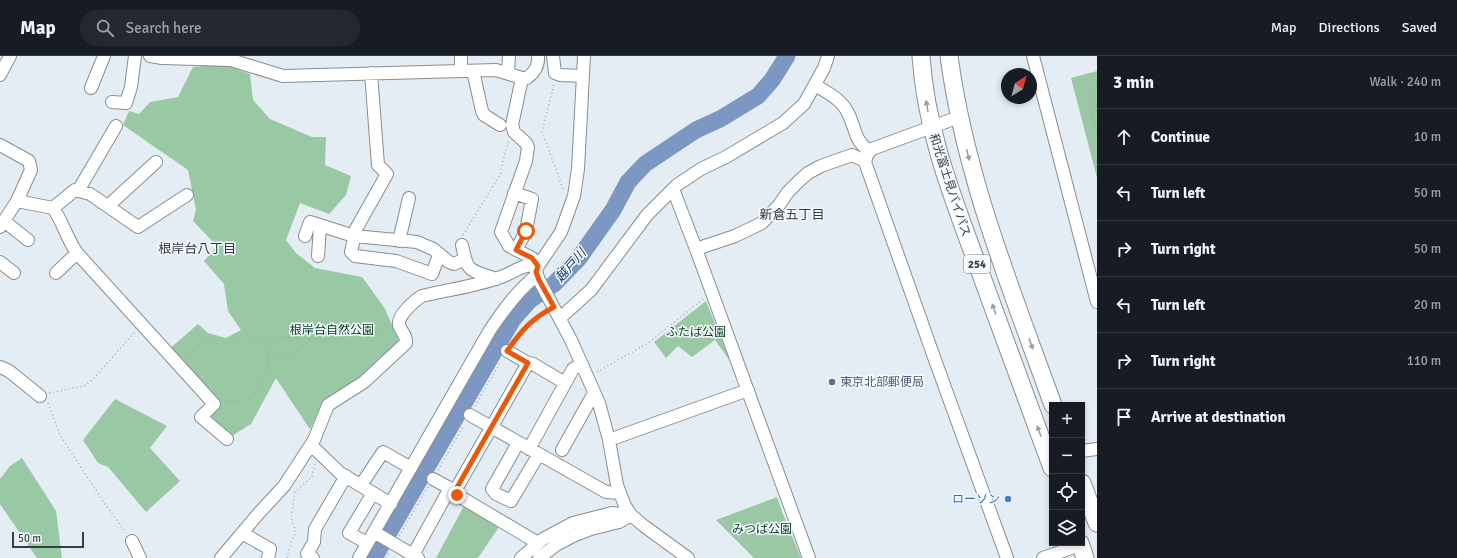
<!DOCTYPE html>
<meta charset="utf-8">
<style>
body{margin:0;font-family:Signika,"Noto Sans JP",sans-serif;background:#242831;color:#f1f3f6}
.controls{position:absolute;right:12px;bottom:12px;display:grid;overflow:hidden;border-radius:0px;box-shadow:0 2px 6px #0003}
.controls button{width:36px;height:36px;display:grid;place-items:center;padding:0;border:0;border-bottom:1px solid #363941;background:#171b24;color:#f1f3f6;font:20px sans-serif}
.compass{position:absolute;left:1001px;top:12px;width:36px;height:36px;border-radius:50%;background:#171b24;box-shadow:0 2px 6px #0003;rotate:36deg}
.scale{position:absolute;left:12px;bottom:10px;width:72px;box-sizing:border-box;padding-left:4px;border:2px solid #3a3d40;border-top:0;font-size:11px;line-height:14px;white-space:nowrap;color:#3a3d40;-webkit-text-stroke:3px #f4fafe;paint-order:stroke}
.stop{position:absolute;width:12px;height:12px;margin:-9px;border:3px solid #ea580c;border-radius:50%;background:#fff}
.stop.end{background:#ea580c;border-color:#fff;box-shadow:0 1px 4px #0008}
.list{margin:0;padding:0;list-style:none}
h2{display:flex;justify-content:space-between;align-items:center;height:52px;margin:0;padding:0 16px;font-size:17px}
h2 small{font-size:13px;font-weight:400;color:#9ea1a6}
.list li{display:grid;grid-template-columns:26px 1fr auto;gap:12px;align-items:center;box-sizing:border-box;height:56px;padding:0 16px;border-top:1px solid #363941}
.list b{display:block;font-size:15px;white-space:nowrap}
.list em{font-size:13px;font-style:normal;color:#9ea1a6}
.icon{flex:none;width:22px;height:22px;fill:none;stroke:currentColor;stroke-width:2;stroke-linecap:round;stroke-linejoin:round}
.map{position:relative;flex:none;width:1097px;height:502px;overflow:hidden}
header{display:flex;align-items:center;gap:24px;box-sizing:border-box;height:56px;padding:0 20px;background:#171b24;border-bottom:1px solid #363941}
header strong{font-size:19px}
nav{display:flex;gap:22px;margin-inline-start:auto;font-size:14px}
.search{width:280px;height:36px;background:#242831;display:flex;align-items:center;gap:10px;box-sizing:border-box;padding:0 14px;border-radius:22px;color:#9ea1a6;font-size:15px}
main{display:flex}
aside{flex:1;background:#171b24}
.map>svg:first-child{display:block}
.green{fill:#9ac7a4}
.forest{fill:#99c8a4}
.lines{fill:none;stroke-linecap:round;stroke-linejoin:round}
.river{stroke:#7c97c2;stroke-width:17}
.minor-casing{stroke:#868e94;stroke-width:14}
.highway-casing{stroke:#868e94;stroke-width:19}
.path{stroke:#a2a9ad;stroke-width:1.5;stroke-dasharray:1 3;stroke-linecap:butt}
.minor{stroke:#fff;stroke-width:12}
.highway{stroke:#fff;stroke-width:17}
.oneway{fill:#9c9ea0}
.route{stroke:#ea580c;stroke-width:5}
.service-dot{fill:#5c6f8a;stroke:#f4fafe;stroke-width:1.5}
.shop-dot{fill:#3f7fe0;stroke:#f4fafe;stroke-width:1.5}
.labels{text-anchor:middle;stroke-width:3;stroke-linejoin:round;paint-order:stroke}
.shield{fill:#f4fafe;stroke:#727679;stroke-width:1}
.shield-label{font-size:11px;font-weight:bold;fill:#3a3d40}
.street-label{font-size:12px;fill:#3a3d40;stroke:#f4fafe}
.park-label{font-size:12px;fill:#013b1a;stroke:#f4fafe}
.service-label{font-size:12px;fill:#4e5e75;stroke:#f4fafe;text-anchor:start}
.shop-label{font-size:12px;fill:#366cbe;stroke:#f4fafe;text-anchor:end}
.neighbourhood-label{font-size:13px;fill:#333a3f;stroke:#f4fafe}
.water-label{font-size:13px;font-style:italic;fill:#092b5f;stroke:#f4fafe}
</style>
<header>
<strong>Map</strong>
<div class="search"><svg class="icon" aria-label="search" viewBox="0 0 24 24"><circle cx="10" cy="10" r="6"/><path d="M15 15l6 6"/></svg>Search here</div>
<nav><a>Map</a><a>Directions</a><a>Saved</a></nav>
</header>
<main>
<div class="map">
<svg width="1097" height="502" viewBox="0 0 1097 502">
<rect width="100%" height="100%" fill="#e4edf3"/>
<path class="green" d="M1097 15V122L1071 22Z
M362 221 385 253 360 322 323 345 310 373 276 322 251 368 227 383 201 361 214 348 166 296 198 268 208 277 226 282 241 274 261 270Z
M706 245 730 305 715 284 692 301 678 290 666 302 654 286Z
M777 441 783 458 801 502H754L716 464Z
M466 446 501 468 478 502H436Z"/>
<path class="forest" d="M224 8 250 18 253 44 270 63 312 81H326L325 109 351 120 346 139 329 158 300 147 286 184 296 197 315 212 362 221 385 253 399 285 360 322 323 345 310 373 272 316 276 305 272 291 261 279 241 274 228 255 224 228 204 205 217 190 193 165 196 154 188 114 123 69 129 55 139 58 150 46 178 41 193 11Z
M115 343 167 370 150 392 180 425 146 456 108 411 98 407 83 384Z
M22 402 56 455 62 502H37L0 448V423L10 410Z"/>
<g class="lines">
<path class="river" d="M374 502 513 263 530 244 554 228 579 202 613 154 628 126 645 108 696 74 720 63 758 40 772 24 787 0"/>
<g class="minor-casing">
<path id="minor" d="M150 0 162 2 231 4 283 20 496 14 522 22H527C535 16 539 10 538 0
M553 0 555 17 560 19 583 20
M584 0 578 113 574 140 561 176 538 210 536 216 539 224 571 284 599 347 609 384 617 429 625 450 631 459 644 470 688 502
M1033 0 1097 246
M461 15V0
M473 15 482 55 484 59 500 69
M371 17 378 109 387 118 356 173 351 196 355 200 396 205 432 218 439 199
M508 17 509 0
M0 19 10 0
M522 22 512 69 514 76 526 87 528 91 526 105 501 176 509 190 532 202 538 210
M815 29C828 37 841 43 848 57 856 73 854 84 869 95
M91 32 104 0
M112 46 126 47 131 31 135 0
M959 61 872 93 867 99 865 106 935 304 1007 502
M0 89 29 105 31 114 17 145 0 171
M673 133 696 193 809 502
M78 135 116 70
M514 137 532 143 526 175 516 194
M17 145 53 152C63 166 67 183 77 197L214 348 201 361 227 383
M108 150 156 106
M53 152 75 134 90 138 138 171 187 139
M4 165 28 184
M305 180 310 166 354 180 417 186 433 193 449 206 454 208 465 203
M399 185 409 142
M462 189C468 219 470 213 496 223
M696 193 735 180 762 167 779 149 788 136 799 125 808 117 821 110 852 99 865 105
M318 200 320 170
M0 206 14 217
M56 217 77 197
M560 262 591 234 647 159 677 129 701 113 726 101 783 67 804 48 824 12 828 0
M528 307 533 308 565 327
M0 311 9 315 40 340
M470 359 606 436 620 437
M609 384 748 334
M518 387 492 433 496 438 511 445 539 398
M311 389 340 417 391 448
M529 393 573 313 581 308
M562 394 594 337
M1082 395 1097 393
M433 423 455 435 528 307 507 295
M361 429 383 396 411 412
M455 435 457 439 538 487
M374 476 418 502
M242 477 270 493 268 502
M132 485 140 502
M367 487 349 477 373 437
M413 499 450 432
M221 502 259 457 284 430 314 384 328 349 364 326 406 287C407 279 401 276 399 269 397 260 415 244 422 240 450 233 480 230 506 219 515 215 528 206 538 210
M313 502 307 498 314 486 315 473 346 420
M359 502 490 274C504 253 518 234 537 219
M521 502 543 483 573 467 612 457 631 459
M539 502 556 489 573 480 591 473 619 466 631 459
M1043 502 1080 489"/>
</g>
<g class="highway-casing">
<path id="highway" d="M921 0C926 76 953 142 979 213 1003 279 1028 345 1052 412
M949 0C965 121 1012 235 1053 349
M1082 427 1097 467
M1080 487 1085 502"/>
</g>
<path class="path" d="M554 29 542 75 563 133
M1097 30C1083 41 1093 61 1097 76
M463 179 501 117 503 104 509 85
M513 287 529 267 544 256
M268 297 275 295
M187 301 207 284 221 289 241 281 249 280 260 284 285 281 311 282 325 284 353 273 373 276 388 271
M270 303C291 300 297 297 311 282
M597 316 648 287 703 243
M49 337 84 330 94 322 135 276
M224 345C233 345 241 346 249 342 258 337 269 313 269 303 269 295 265 290 260 284
M48 347 60 379 101 442 126 477
M475 350 501 305
M438 414 464 369
M399 480 428 431
M287 502 291 486 296 476 291 461 295 436 312 421 315 408
M386 502 389 497"/>
<use href="#minor" class="minor"/>
<use href="#highway" class="highway"/>
</g>
<defs><path id="oneway-solid" d="M-6-.8H1V-3.2L6.5 0L1 3.2V.8H-6Z"/></defs>
<g class="oneway">
<use href="#oneway-solid" transform="translate(927 50) rotate(-100)"/>
<use href="#oneway-solid" transform="translate(968 99) rotate(76)"/>
<use href="#oneway-solid" transform="translate(994 253) rotate(-110)"/>
<use href="#oneway-solid" transform="translate(1031 288) rotate(70)"/>
<use href="#oneway-solid" transform="translate(1039 375) rotate(-110)"/>
</g>
<g class="lines">
<path class="route" d="M457 439 455 435 528 307 507 295C522 274 531 263 554 251L539 224 536 216 538 210 532 202 516 194 526 175"/>
</g>
<circle class="service-dot" cx="832" cy="326" r="4"/>
<circle class="shop-dot" cx="1008" cy="443" r="4"/>
<g class="labels">
<rect class="shield" x="964" y="199" width="26" height="18" rx="3"/>
<g class="shield-label">
<text x="977" y="212">254</text>
</g>
<g class="street-label">
<text transform="translate(950 129) rotate(72)" y="4">和光富士見バイパス</text>
</g>
<g class="park-label">
<text x="332" y="278">根岸台自然公園</text>
<text x="696" y="280">ふたば公園</text>
<text x="762" y="477">みつば公園</text>
</g>
<g class="service-label">
<text x="840" y="330">東京北部郵便局</text>
</g>
<g class="shop-label">
<text x="1000" y="447">ローソン</text>
</g>
<g class="neighbourhood-label">
<text x="792" y="163">新倉五丁目</text>
<text x="197" y="197">根岸台八丁目</text>
</g>
<g class="water-label">
<text transform="translate(570 209) rotate(-49)" y="5">越戸川</text>
</g>
</g>
</svg>
<div class="controls">
<button>+</button>
<button>−</button>
<button><svg class="icon" aria-label="locate" viewBox="0 0 24 24"><circle cx="12" cy="12" r="6"/><path d="M12 2v4M12 18v4M2 12h4M18 12h4"/></svg></button>
<button><svg class="icon" aria-label="layers" viewBox="0 0 24 24"><path d="M12 4l9 5-9 5-9-5zM3 14l9 5 9-5"/></svg></button>
</div>
<svg class="compass" viewBox="-18 -18 36 36"><path d="M0-13l5 13h-10z" fill="#e53935"/><path d="M0 13l5-13h-10z" fill="#9ea1a6"/></svg>
<div class="scale">50 m</div>
<div class="stop" style="left:526px;top:175px"></div>
<div class="stop end" style="left:457px;top:439px"></div>
</div>
<aside>
<h2>3 min<small>Walk · 240 m</small></h2>
<ul class="list">
<li><svg class="icon" aria-label="ahead" viewBox="0 0 24 24"><path d="M12 20V5M6 11l6-6 6 6"/></svg><div><b>Continue</b></div><em>10 m</em></li>
<li><svg class="icon" aria-label="left" viewBox="0 0 24 24"><path d="M17 20v-9H6M10 6l-5 5 5 5"/></svg><div><b>Turn left</b></div><em>50 m</em></li>
<li><svg class="icon" aria-label="right" viewBox="0 0 24 24"><path d="M7 20v-9h11M14 6l5 5-5 5"/></svg><div><b>Turn right</b></div><em>50 m</em></li>
<li><svg class="icon" aria-label="left" viewBox="0 0 24 24"><path d="M17 20v-9H6M10 6l-5 5 5 5"/></svg><div><b>Turn left</b></div><em>20 m</em></li>
<li><svg class="icon" aria-label="right" viewBox="0 0 24 24"><path d="M7 20v-9h11M14 6l5 5-5 5"/></svg><div><b>Turn right</b></div><em>110 m</em></li>
<li><svg class="icon" aria-label="arrive" viewBox="0 0 24 24"><path d="M6 21V4h12l-3 4 3 4H6"/></svg><div><b>Arrive at destination</b></div></li>
</ul>
</aside>
</main>
